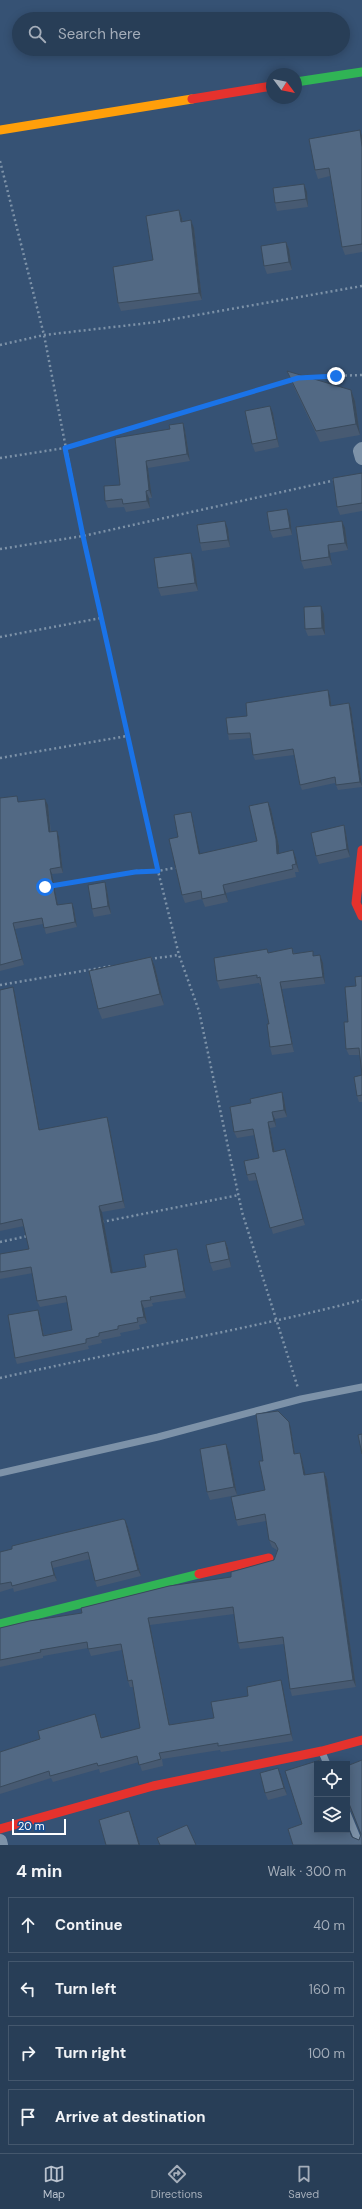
<!DOCTYPE html>
<meta charset="utf-8">
<style>
body{margin:0;font-family:"DM Sans",sans-serif;background:#344961;color:#f1f3f6}
.controls{position:absolute;right:12px;bottom:12px;display:grid;overflow:hidden;border-radius:0px;box-shadow:0 2px 10px #0003}
.controls button{width:36px;height:36px;display:grid;place-items:center;padding:0;border:0;border-bottom:1px solid #44576d;background:#283e57;color:#f1f3f6;font:20px sans-serif}
.compass{position:absolute;left:266px;top:68px;width:36px;height:36px;border-radius:50%;background:#283e57;box-shadow:0 2px 10px #0003;rotate:122deg}
.scale{position:absolute;left:12px;bottom:10px;width:54px;box-sizing:border-box;padding-left:4px;border:2px solid #fff;border-top:0;font-size:11px;line-height:14px;white-space:nowrap;color:#fff;-webkit-text-stroke:3px #1b4f8f;paint-order:stroke}
.stop{position:absolute;width:12px;height:12px;margin:-9px;border:3px solid #1a73e8;border-radius:50%;background:#fff}
.stop.end{background:#1a73e8;border-color:#fff;box-shadow:0 1px 4px #0008}
.list{margin:0;padding:0;list-style:none}
h2{display:flex;justify-content:space-between;align-items:center;height:52px;margin:0;padding:0 16px;font-size:17px}
h2 small{font-size:13px;font-weight:400;color:#a5aeba}
.list li{display:grid;grid-template-columns:26px 1fr auto;gap:12px;align-items:center;box-sizing:border-box;height:56px;margin:0 8px 8px;padding:0 8px;border:1px solid #44576d;border-radius:0px}
.list b{display:block;font-size:15px;white-space:nowrap}
.list em{font-size:13px;font-style:normal;color:#a5aeba}
.icon{flex:none;width:22px;height:22px;fill:none;stroke:currentColor;stroke-width:2;stroke-linecap:round;stroke-linejoin:round}
.map{position:relative;flex:none;width:362px;height:1845px;overflow:hidden}
.search{position:absolute;background:#283e57;box-shadow:0 2px 10px #0003;left:12px;right:12px;top:12px;height:44px;display:flex;align-items:center;gap:10px;box-sizing:border-box;padding:0 14px;border-radius:22px;color:#a5aeba;font-size:15px}
.sheet{height:308px;background:#283e57}
nav{display:flex;justify-content:space-around;align-items:center;box-sizing:border-box;height:56px;border-top:1px solid #44576d;background:#283e57;font-size:11px;color:#a5aeba}
nav a{display:grid;justify-items:center;gap:2px}
nav .on{color:#b9c2ce}
.map>svg:first-child{display:block}
.lines{fill:none;stroke-linecap:round;stroke-linejoin:round}
.path{stroke:#7d92a8;stroke-width:2.5;stroke-dasharray:2 3;stroke-linecap:butt}
.lane{stroke:#7d92a8;stroke-width:7}
.street{stroke:#7d92a8;stroke-width:14}
.fast{stroke:#30b455;stroke-width:9}
.slow{stroke:#ff9f0a;stroke-width:9}
.jam{stroke:#e5322d;stroke-width:9}
.wall{fill:#475a72}
.shaded-wall{fill:#394a5c}
.building{fill:#526984;stroke:#394a5c}
.route{stroke:#1a73e8;stroke-width:5}
</style>
<div class="map">
<svg width="362" height="1845" viewBox="0 0 362 1845">
<rect width="100%" height="100%" fill="#365274"/>
<g class="lines">
<path class="path" d="M0 161 44 335 83 536 158 871 179 955 199 1011 242 1212 298 1388
M0 345 44 335 157 322 362 286
M305 377 362 375
M0 458 65 448 294 379
M0 549 83 536 336 480
M0 637 101 618
M0 758 127 736
M52 886 135 871H158L179 867
M150 959 179 955
M0 985 112 966
M102 1222 239 1195
M0 1242 28 1236
M0 1378C120 1351 242 1331 362 1300"/>
<path class="lane" d="M0 1473 158 1437 301 1399 362 1387
M322 1752 327 1764
M347 1813 360 1845"/>
<path class="street" d="M362 449 360 451 362 458
M0 1841 1 1845"/>
<path class="fast" d="M296 82 362 72
M0 1624 199 1574"/>
<path class="slow" d="M0 130 192 99"/>
<path class="jam" d="M192 99 272 86
M362 850 356 903 362 916
M199 1574 269 1558
M0 1829 153 1786 322 1751 362 1740"/>
</g>
<path class="wall" d="M362 136V252L345 255 342 247 330 176 318 179 315 170Z
M307 192 308 207 277 211 275 203Z
M179 210 183 221 194 228 202 300 121 311 118 303 153 260Z
M286 242 289 249 292 270 267 274 264 266Z
M287 371 351 390 355 401 360 435 320 442 291 381Z
M273 413 279 447 255 452 252 444Z
M185 430 190 461 148 468 152 498H149L150 508 126 512 124 507 108 508 105 501 120 485 115 438Z
M362 473V511L340 515 337 507Z
M290 517 292 535 273 538 270 531Z
M345 528 348 550 330 553 332 565 304 569 301 561Z
M228 529 230 547 202 551 200 543Z
M191 553 194 561 198 591 161 596 158 588Z
M324 614 325 635 308 636 305 629Z
M330 696 331 706 349 703 351 708 362 787 338 790 335 783 302 790 300 785 294 755 255 760 253 755 251 738 229 740 228 734 247 716Z
M0 798 19 802 48 805 51 832 59 837 63 873 52 874 58 905 74 909 77 927 46 934 43 924 15 929 24 965 0 971Z
M268 802 271 809 279 846V853L296 858 299 872H295L296 877 226 893 228 902 205 907 202 899 185 903 182 895 178 837 193 820 200 854 257 841Z
M344 825 346 833 350 857 319 864 316 856Z
M105 882 107 890 111 914 94 917 92 909Z
M292 948 294 953 315 956 323 963 325 984 282 989 294 1052 272 1055 270 1047 269 1024 261 985H260L259 983 220 989 217 981 267 949 269 953Z
M155 967 164 1005 102 1019 98 1009Z
M362 976V1102H359L357 1096 362 1075 360 1055H349L346 1049 348 1022 356 986Z
M0 990 15 994 40 1130 107 1117 109 1124 125 1208 102 1212 112 1273 146 1267 177 1249 179 1256 186 1298 152 1303 153 1306 144 1308 147 1323 139 1325 140 1329 120 1333 121 1336 101 1340 102 1343 88 1346 89 1349 17 1364 15 1358 40 1316 44 1335 72 1330 68 1302 40 1307 37 1301 33 1273 0 1279V1254L29 1249 24 1226 0 1231Z
M284 1099 287 1117 275 1119 276 1127 270 1128 275 1152 287 1156 305 1225 273 1234 257 1180 249 1181 247 1175 259 1158 255 1135 237 1138 234 1132Z
M225 1241 228 1248 231 1267 213 1271 210 1263Z
M291 1429 295 1454 300 1453 302 1459 305 1475 324 1472 327 1479 356 1687 292 1696 290 1689 284 1644 240 1649 238 1643 234 1614 150 1625 170 1725 214 1718 248 1696 283 1687 293 1741 221 1752 220 1750 162 1759 163 1766 142 1771 139 1762 100 1773 99 1769 53 1782 51 1778 0 1794V1752L97 1720 102 1738 140 1728 134 1687H130L128 1681 122 1650 91 1656 88 1648 43 1656V1658L0 1667V1628L82 1613 231 1577 274 1560 277 1550 272 1547 269 1540 266 1521 238 1526 236 1520 265 1490 263 1461Z
M226 1444 229 1452 237 1495 210 1500 207 1492Z
M128 1527 141 1576 97 1587 95 1581 90 1559 53 1568 57 1581 14 1592 13 1588 0 1592V1552Z
M362 1760V1845L302 1824 317 1764 352 1837 359 1840 361 1834 351 1811 347 1809V1766Z
M281 1775 287 1795 268 1800 265 1793Z"/>
<path class="shaded-wall" d="M360 130 362 136V147Z
M304 184 307 192 308 207 306 199Z
M179 210 182 218 184 229 181 222Z
M191 220 194 228 202 300 199 293Z
M286 242 289 249 292 270 289 262Z
M351 390 355 401 360 435 356 424Z
M270 406 273 413 279 447 277 439Z
M183 423 185 430 190 461 187 454Z
M146 461 148 468 152 498 149 490Z
M146 491 149 498 150 508 147 501Z
M287 509 290 517 292 535 290 528Z
M225 521 228 529 230 547 228 540Z
M342 521 345 528 348 550 345 543Z
M328 545 330 553 332 565 329 557Z
M191 553 194 561 198 591 195 583Z
M321 606 324 614 325 635 322 628Z
M328 690 330 696 332 711 330 706Z
M349 703 351 708 362 786 360 782Z
M45 799 48 805 51 838 49 832Z
M268 802 271 809 279 846V862L277 854Z
M191 812 193 820 202 862 199 854Z
M344 825 346 833 350 857 347 849Z
M57 831 59 837 63 873 61 867Z
M293 850 296 858 299 872 296 864Z
M50 869 52 874 59 911 57 905Z
M105 882 107 890 111 914 108 906Z
M223 885 226 893 228 902 225 894Z
M72 903 74 909 77 927 75 922Z
M13 923 15 929 24 965 22 959Z
M320 955 323 963 325 984 323 977Z
M151 957 155 967 164 1005 160 994Z
M280 982 282 989 294 1052 292 1044Z
M13 987 15 994 41 1137 39 1130Z
M282 1092 284 1099 287 1117 284 1110Z
M272 1112 275 1119 276 1127 274 1121Z
M107 1117 109 1124 125 1208 123 1201Z
M268 1122 270 1128 276 1158 273 1152Z
M285 1149 287 1156 305 1225 303 1219Z
M99 1206 102 1212 114 1279 111 1273Z
M225 1241 228 1248 231 1267 229 1259Z
M177 1249 179 1256 186 1298 184 1291Z
M141 1301 144 1308 147 1323 144 1317Z
M38 1310 40 1316 45 1342 43 1336Z
M289 1422 291 1429 296 1461 294 1454Z
M226 1444 229 1452 237 1495 234 1487Z
M300 1453 302 1459 307 1481 304 1475Z
M324 1472 327 1479 356 1687 353 1680Z
M125 1520 128 1527 141 1576 138 1570Z
M51 1562 53 1568 57 1581 54 1575Z
M148 1618 150 1625 171 1732 169 1725Z
M281 1680 283 1687 293 1741 291 1734Z
M95 1714 97 1720 103 1745 101 1738Z
M278 1768 281 1775 287 1795 284 1788Z
M129 1811 132 1819 140 1845H139Z"/>
<path class="building" d="M360 130 362 147V244L342 247 329 168 315 170 309 139Z
M304 184 306 199 275 203 273 188Z
M179 210 181 222 191 220 199 293 118 303 113 267 153 260 146 216Z
M286 242 289 262 264 266 261 246Z
M287 371 351 390 356 424 316 431Z
M270 406 277 439 252 444 245 411Z
M183 423 187 454 146 461 149 490 146 491 147 501 123 504 122 499 105 501 104 486 120 485 115 438 170 429 169 425Z
M362 473V503L337 507 333 478Z
M287 509 290 528 270 531 267 512Z
M225 521 228 540 200 543 197 525Z
M342 521 345 543 328 545 329 557 301 561 296 527Z
M191 553 195 583 158 588 154 558Z
M321 606 322 628 305 629 304 607Z
M328 690 330 706 349 703 360 782 336 785 335 777 300 785 293 749 253 755 250 733 228 734 226 718 247 716 246 703Z
M17 796 18 802 45 799 49 832 57 831 61 867 50 869 57 905 72 903 75 922 44 928 42 918 13 923 22 959 0 965V798Z
M268 802 276 839 277 854 293 850 296 864 292 865 293 869 223 885 225 894 202 899 201 891 182 895 169 839 178 837 174 815 191 812 199 854 257 841 249 806Z
M344 825 347 849 316 856 311 833Z
M105 882 108 906 92 909 88 885Z
M292 948 293 954 313 951V956L320 955 323 977 280 982 292 1044 270 1047 267 1024H269L260 977 257 978V975L217 981 214 958 267 949 268 953Z
M151 957 160 994 98 1009 89 971Z
M362 976V1095L357 1096 354 1077 362 1075 359 1048 346 1049 344 1022H348L345 987 356 986 355 977Z
M13 987 39 1130 107 1117 123 1201 99 1206 111 1273 146 1267 144 1255 177 1249 184 1291 150 1297 151 1300 141 1301 144 1317 137 1318 138 1322 118 1326V1329L99 1333V1336L86 1339V1343L15 1358 8 1315 38 1310 43 1336 72 1330 66 1296 37 1301 31 1267 0 1272V1254L29 1249 22 1219 0 1224V990Z
M282 1092 284 1110 272 1112 274 1121 268 1122 273 1152 285 1149 303 1219 270 1228 255 1173 247 1175 244 1161 259 1158 253 1129 234 1132 230 1107 251 1103 250 1099Z
M225 1241 229 1259 210 1263 206 1245Z
M278 1411 289 1422 294 1454 300 1453 304 1475 324 1472 353 1680 290 1689 283 1637 238 1643 233 1607 148 1618 169 1725 214 1718 211 1702 248 1696 247 1687 281 1680 291 1734 218 1746V1743L159 1753 161 1759 139 1765 137 1756 98 1766 97 1763 50 1776 49 1771 0 1787V1752L40 1739 38 1731 95 1714 101 1738 140 1728 132 1680 128 1681 121 1644 88 1649 87 1642 40 1650 41 1652 0 1660V1628L29 1621 82 1613 81 1608 169 1586 231 1577V1572L274 1560 278 1549 275 1543 269 1540 265 1514 236 1520 231 1497 265 1490 259 1461H263L256 1414Z
M362 1434V1454L358 1435Z
M226 1444 234 1487 207 1492 200 1449Z
M123 1519 125 1520 138 1570 95 1581 88 1552 51 1562 54 1575 12 1586 11 1582 0 1584V1552L12 1549V1546L64 1533Z
M320 1760 321 1764H317V1830H347V1825L352 1837 359 1840 361 1834 348 1801H347V1766L362 1760V1845H293L288 1829 302 1824 285 1771Z
M278 1768 284 1788 265 1793 260 1773Z
M129 1811 139 1845H106L99 1820Z
M187 1825 196 1845H160L157 1838Z"/>
<g class="lines">
<path class="route" d="M45 887 135 872 158 871 83 536 65 448 298 378 336 376"/>
</g>
</svg>
<div class="controls">
<button><svg class="icon" aria-label="locate" viewBox="0 0 24 24"><circle cx="12" cy="12" r="6"/><path d="M12 2v4M12 18v4M2 12h4M18 12h4"/></svg></button>
<button><svg class="icon" aria-label="layers" viewBox="0 0 24 24"><path d="M12 4l9 5-9 5-9-5zM3 14l9 5 9-5"/></svg></button>
</div>
<svg class="compass" viewBox="-18 -18 36 36"><path d="M0-13l5 13h-10z" fill="#e53935"/><path d="M0 13l5-13h-10z" fill="#a5aeba"/></svg>
<div class="scale">20 m</div>
<div class="stop" style="left:45px;top:887px"></div>
<div class="stop end" style="left:336px;top:376px"></div>
<div class="search"><svg class="icon" aria-label="search" viewBox="0 0 24 24"><circle cx="10" cy="10" r="6"/><path d="M15 15l6 6"/></svg>Search here</div>
</div>
<section class="sheet">
<h2>4 min<small>Walk · 300 m</small></h2>
<ul class="list">
<li><svg class="icon" aria-label="ahead" viewBox="0 0 24 24"><path d="M12 20V5M6 11l6-6 6 6"/></svg><div><b>Continue</b></div><em>40 m</em></li>
<li><svg class="icon" aria-label="left" viewBox="0 0 24 24"><path d="M17 20v-9H6M10 6l-5 5 5 5"/></svg><div><b>Turn left</b></div><em>160 m</em></li>
<li><svg class="icon" aria-label="right" viewBox="0 0 24 24"><path d="M7 20v-9h11M14 6l5 5-5 5"/></svg><div><b>Turn right</b></div><em>100 m</em></li>
<li><svg class="icon" aria-label="arrive" viewBox="0 0 24 24"><path d="M6 21V4h12l-3 4 3 4H6"/></svg><div><b>Arrive at destination</b></div></li>
</ul>
</section>
<nav>
<a class="on"><svg class="icon" aria-label="map" viewBox="0 0 24 24"><path d="M3 6l6-2 6 2 6-2v14l-6 2-6-2-6 2zM9 4v14M15 6v14"/></svg>Map</a>
<a><svg class="icon" aria-label="directions" viewBox="0 0 24 24"><path d="M12 3l9 9-9 9-9-9zM9 14v-3h6M13 9l2 2-2 2"/></svg>Directions</a>
<a><svg class="icon" aria-label="saved" viewBox="0 0 24 24"><path d="M7 4h10v16l-5-4-5 4z"/></svg>Saved</a>
</nav>
